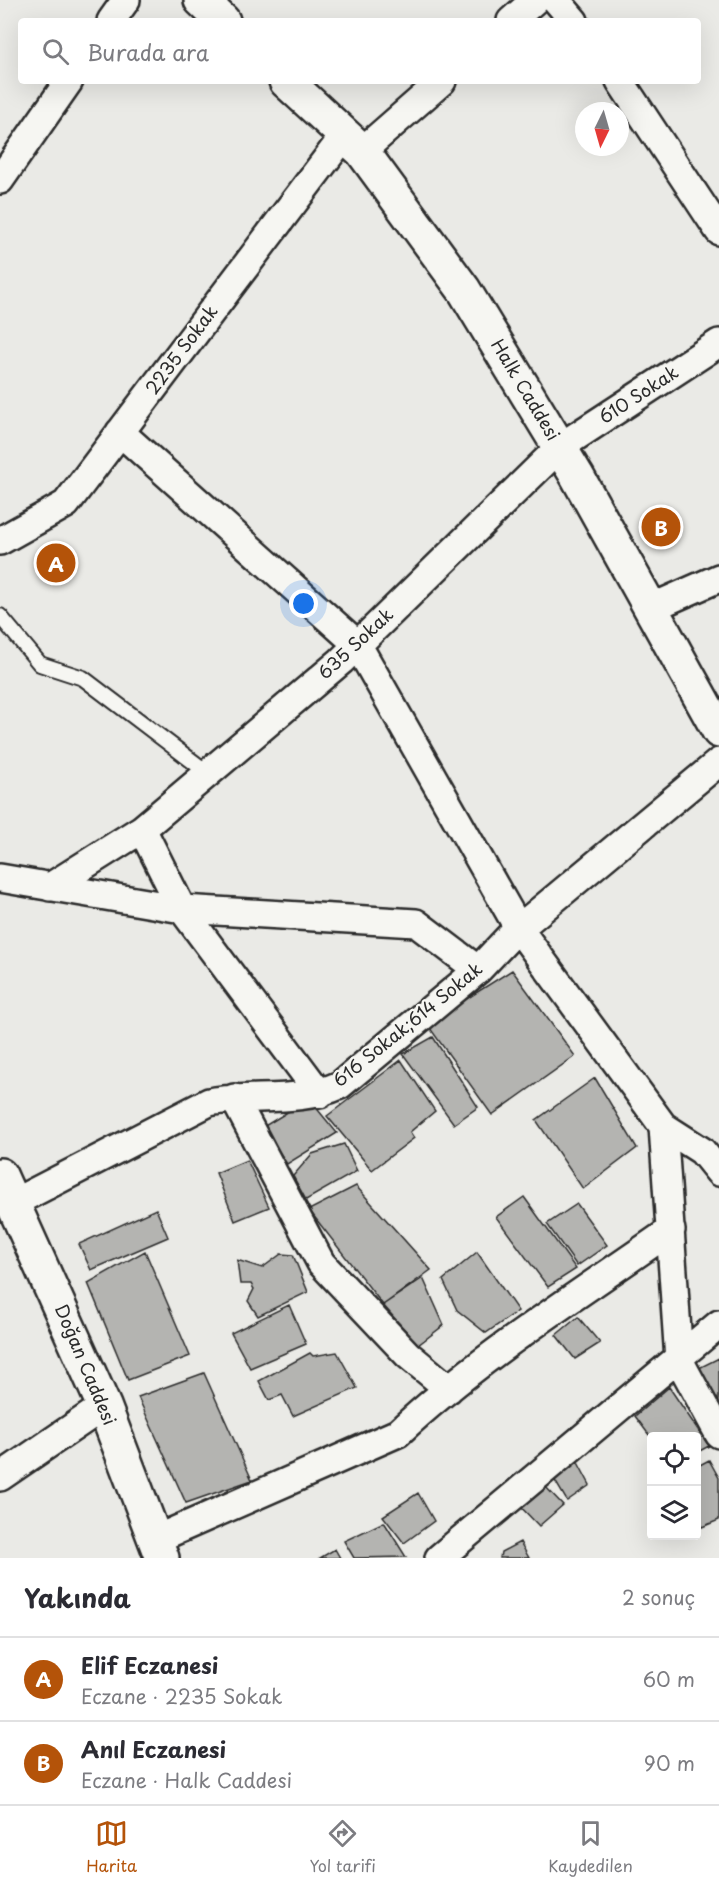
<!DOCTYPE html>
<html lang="tr">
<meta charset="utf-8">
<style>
body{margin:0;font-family:"Playpen Sans",sans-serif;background:#f7f7f7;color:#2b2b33}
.controls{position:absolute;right:18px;bottom:18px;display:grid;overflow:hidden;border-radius:6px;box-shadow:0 6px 24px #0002}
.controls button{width:54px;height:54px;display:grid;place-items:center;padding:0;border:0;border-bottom:2px solid #e1e1e2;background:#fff;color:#2b2b33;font:30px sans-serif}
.compass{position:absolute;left:575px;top:102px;width:54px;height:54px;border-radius:50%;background:#fff;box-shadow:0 6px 24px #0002;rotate:185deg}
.you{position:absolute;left:304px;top:604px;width:21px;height:21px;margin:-15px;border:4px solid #fff;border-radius:50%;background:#1a73e8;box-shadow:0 0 0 9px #1a73e833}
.badge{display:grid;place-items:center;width:39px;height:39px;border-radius:50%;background:#b45309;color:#fff;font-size:20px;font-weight:700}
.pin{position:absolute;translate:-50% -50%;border:3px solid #fff;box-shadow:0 2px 6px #0006}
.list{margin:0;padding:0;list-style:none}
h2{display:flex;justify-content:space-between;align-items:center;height:78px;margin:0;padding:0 24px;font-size:26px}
h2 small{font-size:20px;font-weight:400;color:#7c7c81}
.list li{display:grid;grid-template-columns:39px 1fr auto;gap:18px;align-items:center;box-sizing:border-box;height:84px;padding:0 24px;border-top:2px solid #e1e1e2}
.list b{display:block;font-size:22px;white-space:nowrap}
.list p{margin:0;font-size:20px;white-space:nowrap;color:#7c7c81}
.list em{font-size:20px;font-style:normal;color:#7c7c81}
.icon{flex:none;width:33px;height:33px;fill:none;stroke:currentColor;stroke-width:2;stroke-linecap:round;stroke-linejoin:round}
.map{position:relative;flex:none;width:719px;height:1558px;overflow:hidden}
.search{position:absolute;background:#fff;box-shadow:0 6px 24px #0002;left:18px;right:18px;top:18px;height:66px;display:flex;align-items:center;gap:15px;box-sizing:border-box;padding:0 21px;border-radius:6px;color:#7c7c81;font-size:22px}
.sheet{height:246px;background:#fff}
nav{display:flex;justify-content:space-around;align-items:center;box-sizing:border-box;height:84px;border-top:2px solid #e1e1e2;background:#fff;font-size:16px;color:#7c7c81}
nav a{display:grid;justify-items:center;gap:3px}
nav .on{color:#b45309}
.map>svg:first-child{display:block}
.building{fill:#b4b4b1;stroke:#2b2b2b;stroke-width:1.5}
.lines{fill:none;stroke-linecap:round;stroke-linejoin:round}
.service-casing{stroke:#2b2b2b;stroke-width:18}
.minor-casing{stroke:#2b2b2b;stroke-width:32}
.tertiary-casing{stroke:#2b2b2b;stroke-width:38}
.service{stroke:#f6f6f2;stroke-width:14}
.minor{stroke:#f6f6f2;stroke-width:27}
.tertiary{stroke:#f6f6f2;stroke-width:33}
.labels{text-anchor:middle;stroke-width:4.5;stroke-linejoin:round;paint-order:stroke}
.street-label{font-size:18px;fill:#2b2b2b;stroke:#f6f6f2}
</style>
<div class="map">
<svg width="719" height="1558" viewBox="0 0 719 1558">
<rect width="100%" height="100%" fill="#eaeae6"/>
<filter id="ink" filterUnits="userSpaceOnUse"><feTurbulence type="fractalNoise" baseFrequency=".0167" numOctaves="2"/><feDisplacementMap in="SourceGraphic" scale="12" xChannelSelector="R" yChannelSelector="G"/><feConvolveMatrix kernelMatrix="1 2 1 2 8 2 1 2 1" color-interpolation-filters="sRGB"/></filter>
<g filter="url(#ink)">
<path class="building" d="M512 970 575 1056 492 1115 427 1024Z
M433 1037 478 1107 454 1124 403 1054Z
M401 1060 435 1111 410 1132 414 1138 372 1170 327 1116Z
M595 1078 637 1148 583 1189 536 1120Z
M309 1099 337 1133 287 1164 263 1127Z
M344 1144 357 1171 306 1200 293 1176 312 1154Z
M247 1160 269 1207 235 1221 216 1173Z
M356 1186 431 1270 383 1305 309 1210Z
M524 1197 576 1269 548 1287 496 1217Z
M577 1204 607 1245 577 1266 547 1224Z
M156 1209 168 1237 91 1270 79 1244Z
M145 1251 190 1356 128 1380 88 1283Z
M477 1252 518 1311 486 1333 457 1310 443 1280Z
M281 1254 293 1255 308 1292 258 1316 248 1301 254 1289 251 1284H240L237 1260 262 1268Z
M423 1278 444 1325 418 1345 383 1305Z
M289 1305 306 1344 250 1368 231 1333Z
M578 1317 600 1343 575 1359 556 1335Z
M337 1352 357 1388 293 1416 282 1395 269 1400 259 1381 310 1353 313 1356Z
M719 1358V1416L697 1369Z
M204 1373 252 1480 186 1503 138 1397Z
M669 1387 709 1446 696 1453V1436H652V1439L635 1416Z
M575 1457 590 1485 567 1501 551 1474Z
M709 1460 719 1478V1520L702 1527 696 1518V1467Z
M542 1483 563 1505 539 1526 518 1504Z
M418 1493 434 1521 404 1543 383 1516Z
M384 1522 406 1557 354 1558 344 1541Z
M520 1542 529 1558H500L501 1552Z
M335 1549 340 1558H320Z"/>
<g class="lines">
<g class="service-casing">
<path id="service" d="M0 616 40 664 83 678 208 773"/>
</g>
<g class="minor-casing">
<path id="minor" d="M556 0 574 21
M111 21 126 0
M511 21 535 0
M620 81 719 231
M362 151 442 81
M0 180 69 81
M120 432 357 644 519 929 663 1126 702 1151 719 1172
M0 541 66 504 344 136
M651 608 719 578
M142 829 182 909 320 1094
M0 878 182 909 416 923 478 970
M50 887 142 829 341 661 560 447 719 343
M234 1098 321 1263 408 1355 449 1389
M663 1126 679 1360 719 1434
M13 1203 209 1102C252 1094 299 1104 340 1085L478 970 511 935 719 762
M0 1477 104 1406
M154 1540 398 1433C480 1356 579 1295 671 1230
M439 1558 719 1324"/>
</g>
<g class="tertiary-casing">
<path id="tertiary" d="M201 0 223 21
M286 81 362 151 464 290 577 476 719 731
M0 1175 104 1406 162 1558"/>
</g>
<use href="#service" class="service"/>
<use href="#minor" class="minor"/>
<use href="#tertiary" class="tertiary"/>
</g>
</g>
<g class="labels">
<g class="street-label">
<text transform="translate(182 350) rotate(-53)" y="6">2235 Sokak</text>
<text transform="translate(525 390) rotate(59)" y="6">Halk Caddesi</text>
<text transform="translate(639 395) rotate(-33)" y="6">610 Sokak</text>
<text transform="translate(356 644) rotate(-43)" y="6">635 Sokak</text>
<text transform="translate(408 1025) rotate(-39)" y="6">616 Sokak;614 Sokak</text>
<text transform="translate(85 1365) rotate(67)" y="6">Doğan Caddesi</text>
</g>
</g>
</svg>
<div class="controls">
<button><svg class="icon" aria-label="locate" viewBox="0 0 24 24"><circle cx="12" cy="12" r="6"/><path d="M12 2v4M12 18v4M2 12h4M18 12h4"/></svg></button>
<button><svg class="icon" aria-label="layers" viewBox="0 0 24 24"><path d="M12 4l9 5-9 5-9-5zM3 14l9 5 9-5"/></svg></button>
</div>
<svg class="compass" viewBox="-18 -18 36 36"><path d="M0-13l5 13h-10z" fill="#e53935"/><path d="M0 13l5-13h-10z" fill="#7c7c81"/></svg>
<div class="you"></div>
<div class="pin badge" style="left:56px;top:563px">A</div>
<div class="pin badge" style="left:661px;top:527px">B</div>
<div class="search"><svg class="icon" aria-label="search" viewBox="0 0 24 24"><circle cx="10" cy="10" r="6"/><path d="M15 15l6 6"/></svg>Burada ara</div>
</div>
<section class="sheet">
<h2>Yakında<small>2 sonuç</small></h2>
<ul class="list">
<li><span class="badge">A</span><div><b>Elif Eczanesi</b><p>Eczane · 2235 Sokak</p></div><em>60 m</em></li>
<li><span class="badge">B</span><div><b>Anıl Eczanesi</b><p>Eczane · Halk Caddesi</p></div><em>90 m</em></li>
</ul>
</section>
<nav>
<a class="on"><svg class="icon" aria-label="map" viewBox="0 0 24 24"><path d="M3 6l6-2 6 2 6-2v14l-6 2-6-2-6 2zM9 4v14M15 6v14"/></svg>Harita</a>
<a><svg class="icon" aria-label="directions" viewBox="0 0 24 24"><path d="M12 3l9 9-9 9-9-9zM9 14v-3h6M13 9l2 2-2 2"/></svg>Yol tarifi</a>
<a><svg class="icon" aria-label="saved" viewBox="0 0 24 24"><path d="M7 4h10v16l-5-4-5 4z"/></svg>Kaydedilen</a>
</nav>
